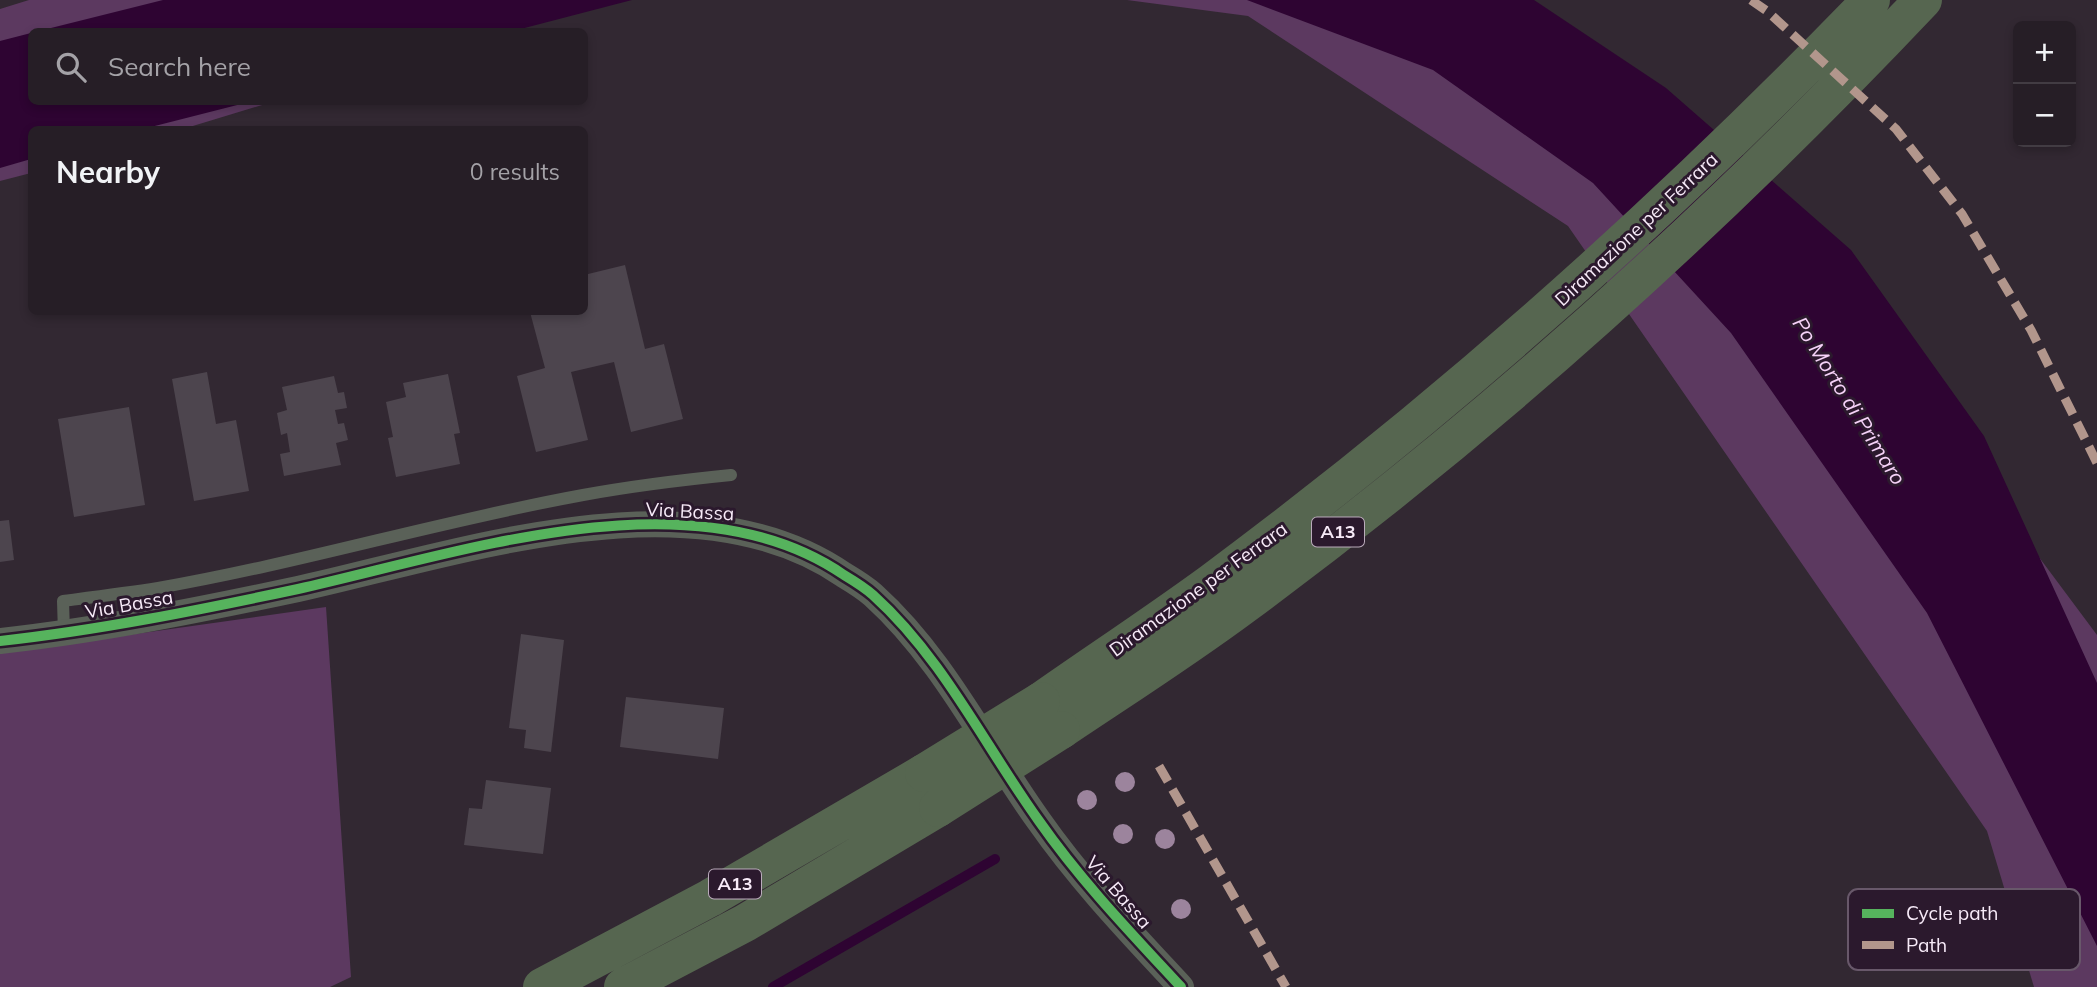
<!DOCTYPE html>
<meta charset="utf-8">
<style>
body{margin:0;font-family:Mulish,sans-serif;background:#2e272e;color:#f1f3f6}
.controls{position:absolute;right:21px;top:21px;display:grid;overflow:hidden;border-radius:10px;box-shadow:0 4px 10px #0003}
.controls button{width:63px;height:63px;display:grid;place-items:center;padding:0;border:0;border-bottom:2px solid #423c43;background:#261e26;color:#f1f3f6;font:35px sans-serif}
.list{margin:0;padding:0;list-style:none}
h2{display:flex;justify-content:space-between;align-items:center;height:91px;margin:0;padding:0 28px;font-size:30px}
h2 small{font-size:23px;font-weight:400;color:#a4a2a7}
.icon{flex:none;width:38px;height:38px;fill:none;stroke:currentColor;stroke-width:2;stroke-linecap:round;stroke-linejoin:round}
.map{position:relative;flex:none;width:2097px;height:987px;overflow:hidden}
.search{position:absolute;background:#261e26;box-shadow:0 4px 10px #0003;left:28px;top:28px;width:560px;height:77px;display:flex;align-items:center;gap:18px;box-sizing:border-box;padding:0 24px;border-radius:10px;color:#a4a2a7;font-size:26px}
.panel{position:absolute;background:#261e26;box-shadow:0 4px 10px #0003;left:28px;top:126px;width:560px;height:189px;border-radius:10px}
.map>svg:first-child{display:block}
.green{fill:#5c3960}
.water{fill:#2e0432}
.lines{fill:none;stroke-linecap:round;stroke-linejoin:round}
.stream{stroke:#2e0432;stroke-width:10}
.building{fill:#4d454e}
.lane{stroke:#5a6158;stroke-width:12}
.street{stroke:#5a6158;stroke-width:26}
.highway{stroke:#566650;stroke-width:38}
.highway-bridge{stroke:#566650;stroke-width:38}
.quiet{stroke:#b2968c;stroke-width:9;stroke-dasharray:18 9;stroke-linecap:butt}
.cycleway-casing{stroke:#2b192d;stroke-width:15}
.cycleway{stroke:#56b35d;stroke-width:10}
.tree{fill:#9c849d}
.labels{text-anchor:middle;stroke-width:6;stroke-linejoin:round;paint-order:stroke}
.shield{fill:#2b192d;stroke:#baabbb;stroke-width:2}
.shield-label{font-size:18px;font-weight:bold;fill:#f7eaf8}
.street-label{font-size:19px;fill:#f7eaf8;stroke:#2b192d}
.water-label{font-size:21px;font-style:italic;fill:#f5d2f8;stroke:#2b192d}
.key{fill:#2b192d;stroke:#68586a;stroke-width:2}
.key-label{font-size:19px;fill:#f7eaf8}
</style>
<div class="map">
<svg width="2097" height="987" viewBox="0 0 2097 987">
<rect width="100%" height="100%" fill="#322832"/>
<path class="green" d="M29 0H597L496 31 32 32V102H272L183 129 32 130 31 173 0 181V9Z
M1127 0H1532L1766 191 2097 635V987H2034L1987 831 1568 226 1248 16Z
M326 607 351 977 330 987H0V653Z"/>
<path class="water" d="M163 0H632L513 31H39Z
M1247 0H1534L1666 88 1851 250 1984 436 2097 683V946L1927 613 1731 333 1593 183 1433 70Z
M31 33 32 102H249L143 129 32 130 31 159 0 168V41Z"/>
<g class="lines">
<path class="stream" d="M773 987 995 859"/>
</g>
<path class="building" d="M625 265 645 349 664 344 683 419 631 432 614 362 571 372 588 440 536 452 517 376 545 368 530 312H584V275Z
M207 372 216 424 236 420 249 491 194 501 172 379Z
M448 374 460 433 454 434 460 464 396 477 388 438 393 437 386 402 406 397 403 383Z
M334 376 338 393 344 392 347 408 335 410 338 424 344 423 348 440 336 443 341 465 284 476 280 454 290 452 287 433 281 435 277 413 287 410 282 387Z
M129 407 145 505 74 517 58 419Z
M9 520 14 560 0 562V521Z
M521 634 564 640 551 752 524 748 526 730 509 728Z
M626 697 724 708 718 759 620 747Z
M486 780 551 788 543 854 464 845 469 808 482 809Z"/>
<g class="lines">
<path class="lane" d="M64 633 63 601C94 597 126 593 158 588 301 563 440 521 583 495 632 486 681 480 731 475"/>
<path class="street" d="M0 641C100 630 199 610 298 589 461 553 693 471 844 575 854 581 864 587 873 595 943 658 985 746 1039 821 1081 881 1131 933 1181 987"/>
<path class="highway" d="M1041 701C1098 661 1156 623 1212 582 1448 407 1667 211 1871 0
M1061 730C1122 689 1185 649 1244 605 1488 425 1715 220 1923 0
M542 987 710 898 924 773
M623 987 745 923 938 808"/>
<path class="highway-bridge" d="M924 773 1041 701
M938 808 1061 730"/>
<path class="quiet" d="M1751 0 1767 11 1896 129 1962 214 2031 330 2097 463
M1159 766 1286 987"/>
<g class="cycleway-casing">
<path id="cycleway" d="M0 641C100 630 199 610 298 589 461 553 693 471 844 575 854 581 864 587 873 595 943 658 985 746 1039 821 1081 881 1131 933 1181 987"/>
</g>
<use href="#cycleway" class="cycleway"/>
</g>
<g class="tree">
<circle cx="1125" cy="782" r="10"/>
<circle cx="1087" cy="800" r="10"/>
<circle cx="1123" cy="834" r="10"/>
<circle cx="1165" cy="839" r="10"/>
<circle cx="1181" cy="909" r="10"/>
</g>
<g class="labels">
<g class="shield">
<rect x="1312" y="517.5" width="52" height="29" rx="5"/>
<rect x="709" y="869.5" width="52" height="29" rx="5"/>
</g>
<g class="shield-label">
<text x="1338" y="538">A13</text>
<text x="735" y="890">A13</text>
</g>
<g class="street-label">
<text transform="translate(1636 229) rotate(-43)" y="7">Diramazione per Ferrara</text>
<text transform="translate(690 511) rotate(3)" y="7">Via Bassa</text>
<text transform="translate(1198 589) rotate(-36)" y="7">Diramazione per Ferrara</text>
<text transform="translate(129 604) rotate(-10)" y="7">Via Bassa</text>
<text transform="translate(1119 892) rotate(49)" y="7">Via Bassa</text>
</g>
<g class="water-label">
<text transform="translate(1849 401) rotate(58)" y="7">Po Morto di Primaro</text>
</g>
</g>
<rect x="1848" y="889" width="232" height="81" rx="10" class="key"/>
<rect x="1862" y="909" width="32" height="9" fill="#56b35d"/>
<rect x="1862" y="941" width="32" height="8" fill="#b2968c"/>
<g class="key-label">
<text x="1906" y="920">Cycle path</text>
<text x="1906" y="952">Path</text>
</g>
</svg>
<div class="controls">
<button>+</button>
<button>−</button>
</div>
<div class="search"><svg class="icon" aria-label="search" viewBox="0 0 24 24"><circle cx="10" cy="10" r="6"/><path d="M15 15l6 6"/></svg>Search here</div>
<section class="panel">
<h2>Nearby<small>0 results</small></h2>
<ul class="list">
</ul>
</section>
</div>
